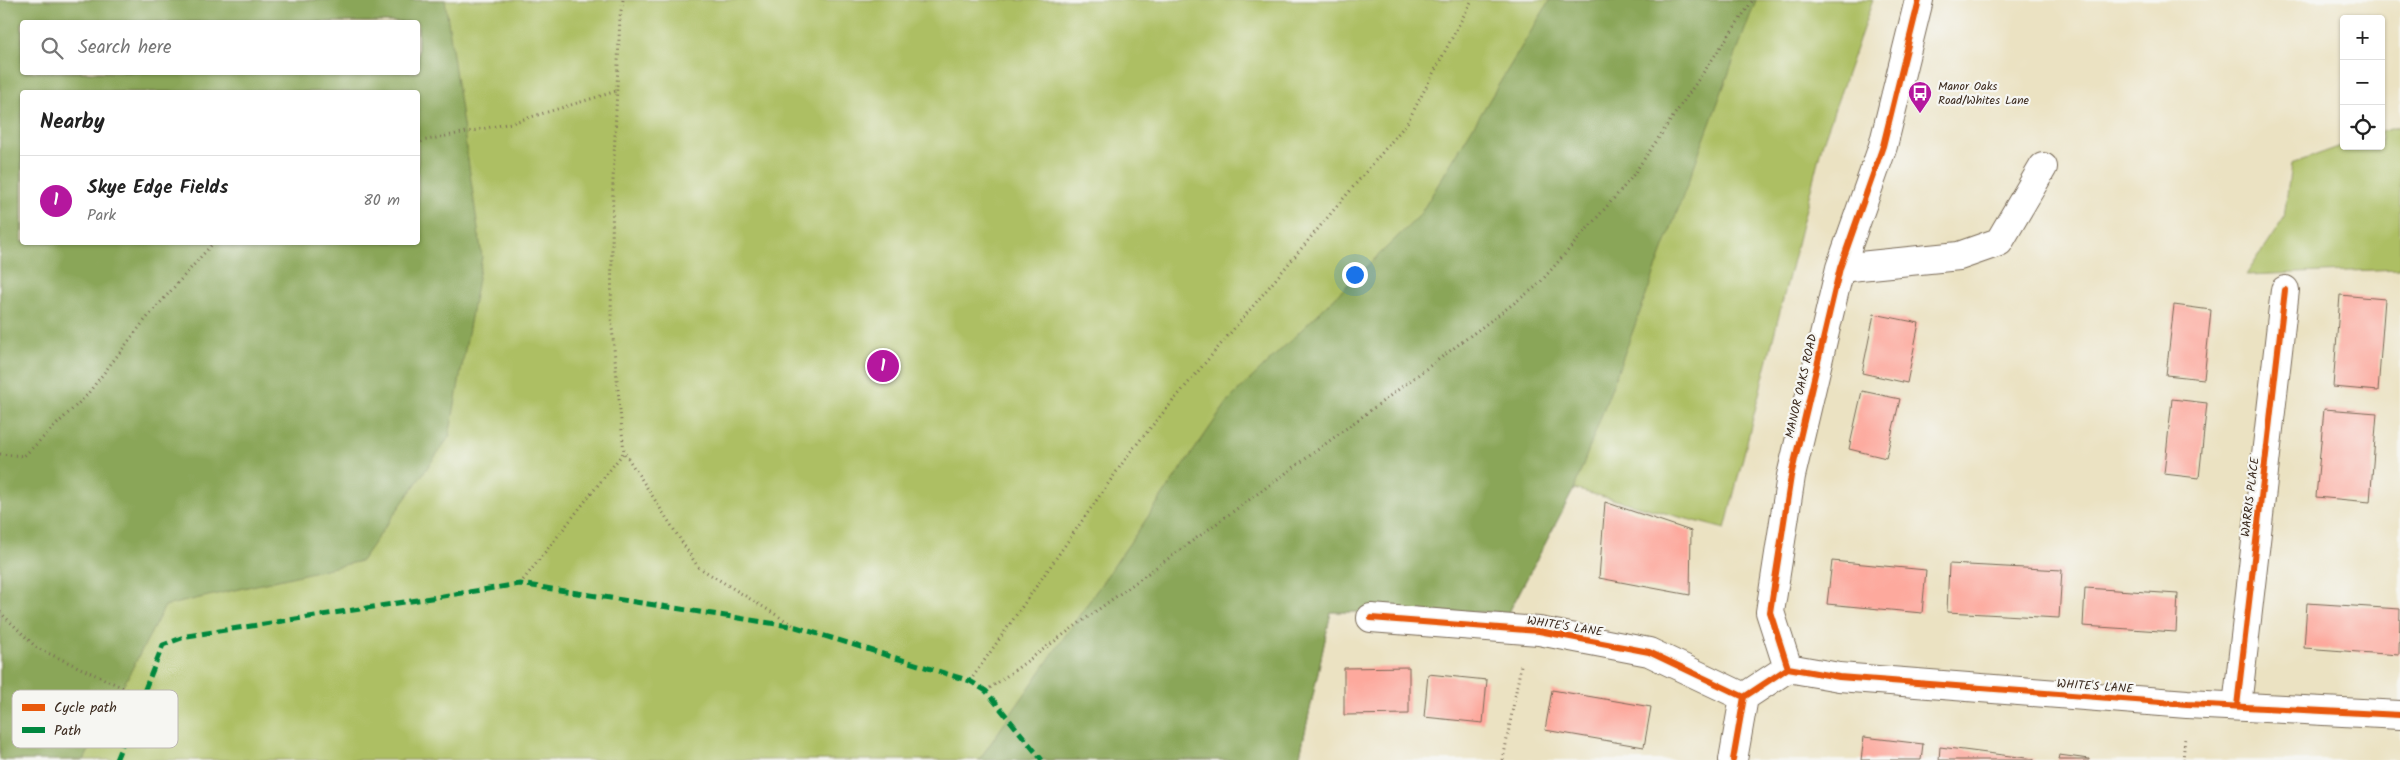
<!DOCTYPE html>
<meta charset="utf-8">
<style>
body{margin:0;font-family:Kalam,sans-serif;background:#f6f6f6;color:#222}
.controls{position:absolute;right:15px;top:15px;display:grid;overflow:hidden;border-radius:5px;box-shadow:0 1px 4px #0004}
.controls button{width:45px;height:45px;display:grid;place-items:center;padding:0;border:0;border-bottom:1px solid #e0e0e0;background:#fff;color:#222;font:25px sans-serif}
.you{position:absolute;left:1354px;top:274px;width:18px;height:18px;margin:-12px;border:4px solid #fff;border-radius:50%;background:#1a73e8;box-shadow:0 0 0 8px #1a73e833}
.badge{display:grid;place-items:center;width:32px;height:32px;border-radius:50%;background:#b5179e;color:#fff;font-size:16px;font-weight:700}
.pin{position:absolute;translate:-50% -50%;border:2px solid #fff;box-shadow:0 1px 5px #0006}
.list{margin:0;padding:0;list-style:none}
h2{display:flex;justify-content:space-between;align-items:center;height:65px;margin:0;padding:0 20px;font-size:21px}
h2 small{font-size:16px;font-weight:400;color:#767676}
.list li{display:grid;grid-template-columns:32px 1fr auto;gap:15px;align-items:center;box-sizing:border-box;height:90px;padding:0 20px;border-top:1px solid #e0e0e0}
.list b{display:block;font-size:19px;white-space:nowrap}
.list p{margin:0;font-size:16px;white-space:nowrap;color:#767676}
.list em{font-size:16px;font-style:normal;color:#767676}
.icon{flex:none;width:28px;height:28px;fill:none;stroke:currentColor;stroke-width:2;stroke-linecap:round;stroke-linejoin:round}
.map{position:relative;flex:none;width:2400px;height:760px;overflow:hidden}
.search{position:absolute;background:#fff;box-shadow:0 1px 4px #0004;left:20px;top:20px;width:400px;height:55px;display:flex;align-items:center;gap:12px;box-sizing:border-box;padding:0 18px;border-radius:5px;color:#767676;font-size:19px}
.panel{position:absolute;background:#fff;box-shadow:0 1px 4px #0004;left:20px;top:90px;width:400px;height:155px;border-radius:5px}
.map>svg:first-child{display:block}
.green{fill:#adbf63;stroke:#747440;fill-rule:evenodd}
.forest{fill:#8aa659;stroke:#62683c;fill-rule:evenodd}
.building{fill:#fda99d}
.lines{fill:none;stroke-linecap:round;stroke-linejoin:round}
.minor-casing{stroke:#796a57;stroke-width:30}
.path{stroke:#796a57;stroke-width:3;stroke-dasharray:1 4;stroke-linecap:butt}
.minor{stroke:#fff;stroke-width:28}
.quiet{stroke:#00873e;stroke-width:5;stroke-dasharray:10 5;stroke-linecap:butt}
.cycleway-casing{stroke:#f6f6f2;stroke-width:9}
.cycleway{stroke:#e8590c;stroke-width:6}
.labels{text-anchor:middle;stroke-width:4.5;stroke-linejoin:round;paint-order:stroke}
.poi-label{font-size:12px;fill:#3b2a1e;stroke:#f6f6f2;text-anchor:start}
.street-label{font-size:12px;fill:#3b2a1e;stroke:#f6f6f2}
.key{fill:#f6f6f2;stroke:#beb9b2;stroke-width:1}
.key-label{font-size:14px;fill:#3b2a1e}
</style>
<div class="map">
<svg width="2400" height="760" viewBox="0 0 2400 760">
<rect width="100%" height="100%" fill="#f6f6f2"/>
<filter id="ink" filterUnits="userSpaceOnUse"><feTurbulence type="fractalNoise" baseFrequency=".02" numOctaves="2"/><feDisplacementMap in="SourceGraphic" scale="10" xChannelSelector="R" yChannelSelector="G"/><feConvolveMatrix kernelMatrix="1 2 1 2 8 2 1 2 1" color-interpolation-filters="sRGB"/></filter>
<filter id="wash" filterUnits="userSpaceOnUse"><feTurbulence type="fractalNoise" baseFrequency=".0096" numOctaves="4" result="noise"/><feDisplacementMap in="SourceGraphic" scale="20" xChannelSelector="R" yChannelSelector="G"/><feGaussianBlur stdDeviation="1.12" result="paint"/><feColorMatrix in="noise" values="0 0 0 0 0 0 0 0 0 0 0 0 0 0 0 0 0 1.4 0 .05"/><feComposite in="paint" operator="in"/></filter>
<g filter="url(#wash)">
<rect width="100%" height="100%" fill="#ebe2c2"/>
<path class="green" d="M0 0H1873L1822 145 1725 529 1574 489 1509 612H1331L1299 760H0ZM22 22H418V72H22ZM22 92H418V242H22Z
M2400 126V269L2246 275 2284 218 2291 164 2344 145 2381 146V132Z"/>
<path class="forest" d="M0 0H445L482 257 449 437 361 561 165 606 84 760H0ZM22 22H418V72H22ZM22 92H418V242H22Z
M1550 0H1756L1574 489 1509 612H1331L1299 760H979L1229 400 1419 216Z"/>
<g id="blocks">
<path class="building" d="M2340 295 2385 299 2378 391 2333 387Z
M2174 305 2211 310 2204 379 2166 375Z
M1874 314 1919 323 1907 383 1862 373Z
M1862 391 1900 399 1886 458 1849 449Z
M2172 399 2207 403 2199 478 2164 474Z
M2324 409 2377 413 2370 502 2316 497Z
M1605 502 1691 531 1690 595 1599 578Z
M1832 561 1926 570 1922 613 1827 604Z
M1949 564 2062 570 2059 618 1947 612Z
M2085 588 2178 594 2176 632 2083 626Z
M2307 603 2400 609 2399 655 2304 648Z
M1409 667V714L1344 715V668Z
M1428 674 1487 680 1483 723 1424 717Z
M1552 690 1651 707 1644 747 1545 730Z
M1864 737 1923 744 1921 760H1861Z
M1940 747 2034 759V760H1939Z
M2059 755 2089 759V760H2058Z"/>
</g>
</g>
<g filter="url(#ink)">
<use href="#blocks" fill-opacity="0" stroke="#796a57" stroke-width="1"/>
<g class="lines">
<g class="minor-casing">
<path id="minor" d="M1840 268 1959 256 1999 242 2043 167
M1371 618 1539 631 1649 652 1744 697
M1788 668 1839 677 2187 704 2400 715
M2237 706 2285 290
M1733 760 1744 697 1788 668 1770 612 1791 476 1840 268 1883 146 1919 0"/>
</g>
<path class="path" d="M623 0 620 16 613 181 611 317 624 452 698 567 796 627
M418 146 422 141 511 123 617 91
M0 454 24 456 86 396 145 320 214 242
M520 584 624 452
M0 612 37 648 141 696
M970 681 1131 451 1407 123 1472 0
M986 691 1308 457 1537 286 1629 181 1753 0
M1503 760 1521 665
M2183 760 2185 738"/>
<use href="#minor" class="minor"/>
<path class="quiet" d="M116 760 163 645 187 636 520 584 796 627 970 681 986 691 1042 760"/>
<g class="cycleway-casing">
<path id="cycleway" d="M1371 618 1539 631 1649 652 1744 697
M1788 668 1839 677 2187 704 2400 715
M2237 706 2285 290
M1733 760 1744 697 1788 668 1770 612 1791 476 1840 268 1883 146 1919 0"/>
</g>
<use href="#cycleway" class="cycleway"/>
</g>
</g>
<defs>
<g id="bus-pin" transform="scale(1.25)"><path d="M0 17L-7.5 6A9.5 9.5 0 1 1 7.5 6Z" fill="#b5179e" stroke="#f6f6f2"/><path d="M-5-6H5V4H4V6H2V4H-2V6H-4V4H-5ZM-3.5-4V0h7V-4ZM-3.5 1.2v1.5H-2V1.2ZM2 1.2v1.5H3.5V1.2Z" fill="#fff"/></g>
</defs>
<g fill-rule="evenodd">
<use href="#bus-pin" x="1920" y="93"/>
</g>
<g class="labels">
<g class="poi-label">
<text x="1938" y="90">Manor Oaks<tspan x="1938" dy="14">Road/Whites Lane</tspan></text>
</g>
<g class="street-label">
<text transform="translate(1801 386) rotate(-77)" y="4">MANOR OAKS ROAD</text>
<text transform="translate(2250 497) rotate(-83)" y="4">WARRIS PLACE</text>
<text transform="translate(1565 626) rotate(9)" y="4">WHITE'S LANE</text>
<text transform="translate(2095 686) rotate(4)" y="4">WHITE'S LANE</text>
</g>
</g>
<rect x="12" y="690" width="166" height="58" rx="8" class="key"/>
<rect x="22" y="704" width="23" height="7" fill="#e8590c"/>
<rect x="22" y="727" width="23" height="6" fill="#00873e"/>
<g class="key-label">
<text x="54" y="712">Cycle path</text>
<text x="54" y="735">Path</text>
</g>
</svg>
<div class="controls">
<button>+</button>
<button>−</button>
<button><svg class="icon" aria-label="locate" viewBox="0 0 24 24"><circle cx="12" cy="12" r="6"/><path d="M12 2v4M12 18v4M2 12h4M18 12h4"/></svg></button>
</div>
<div class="you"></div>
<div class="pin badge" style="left:883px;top:366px">1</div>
<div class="search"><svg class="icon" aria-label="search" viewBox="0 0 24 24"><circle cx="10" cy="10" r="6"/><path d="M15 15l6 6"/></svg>Search here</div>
<section class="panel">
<h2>Nearby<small></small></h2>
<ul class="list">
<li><span class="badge">1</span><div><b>Skye Edge Fields</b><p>Park</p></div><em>80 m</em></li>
</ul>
</section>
</div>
